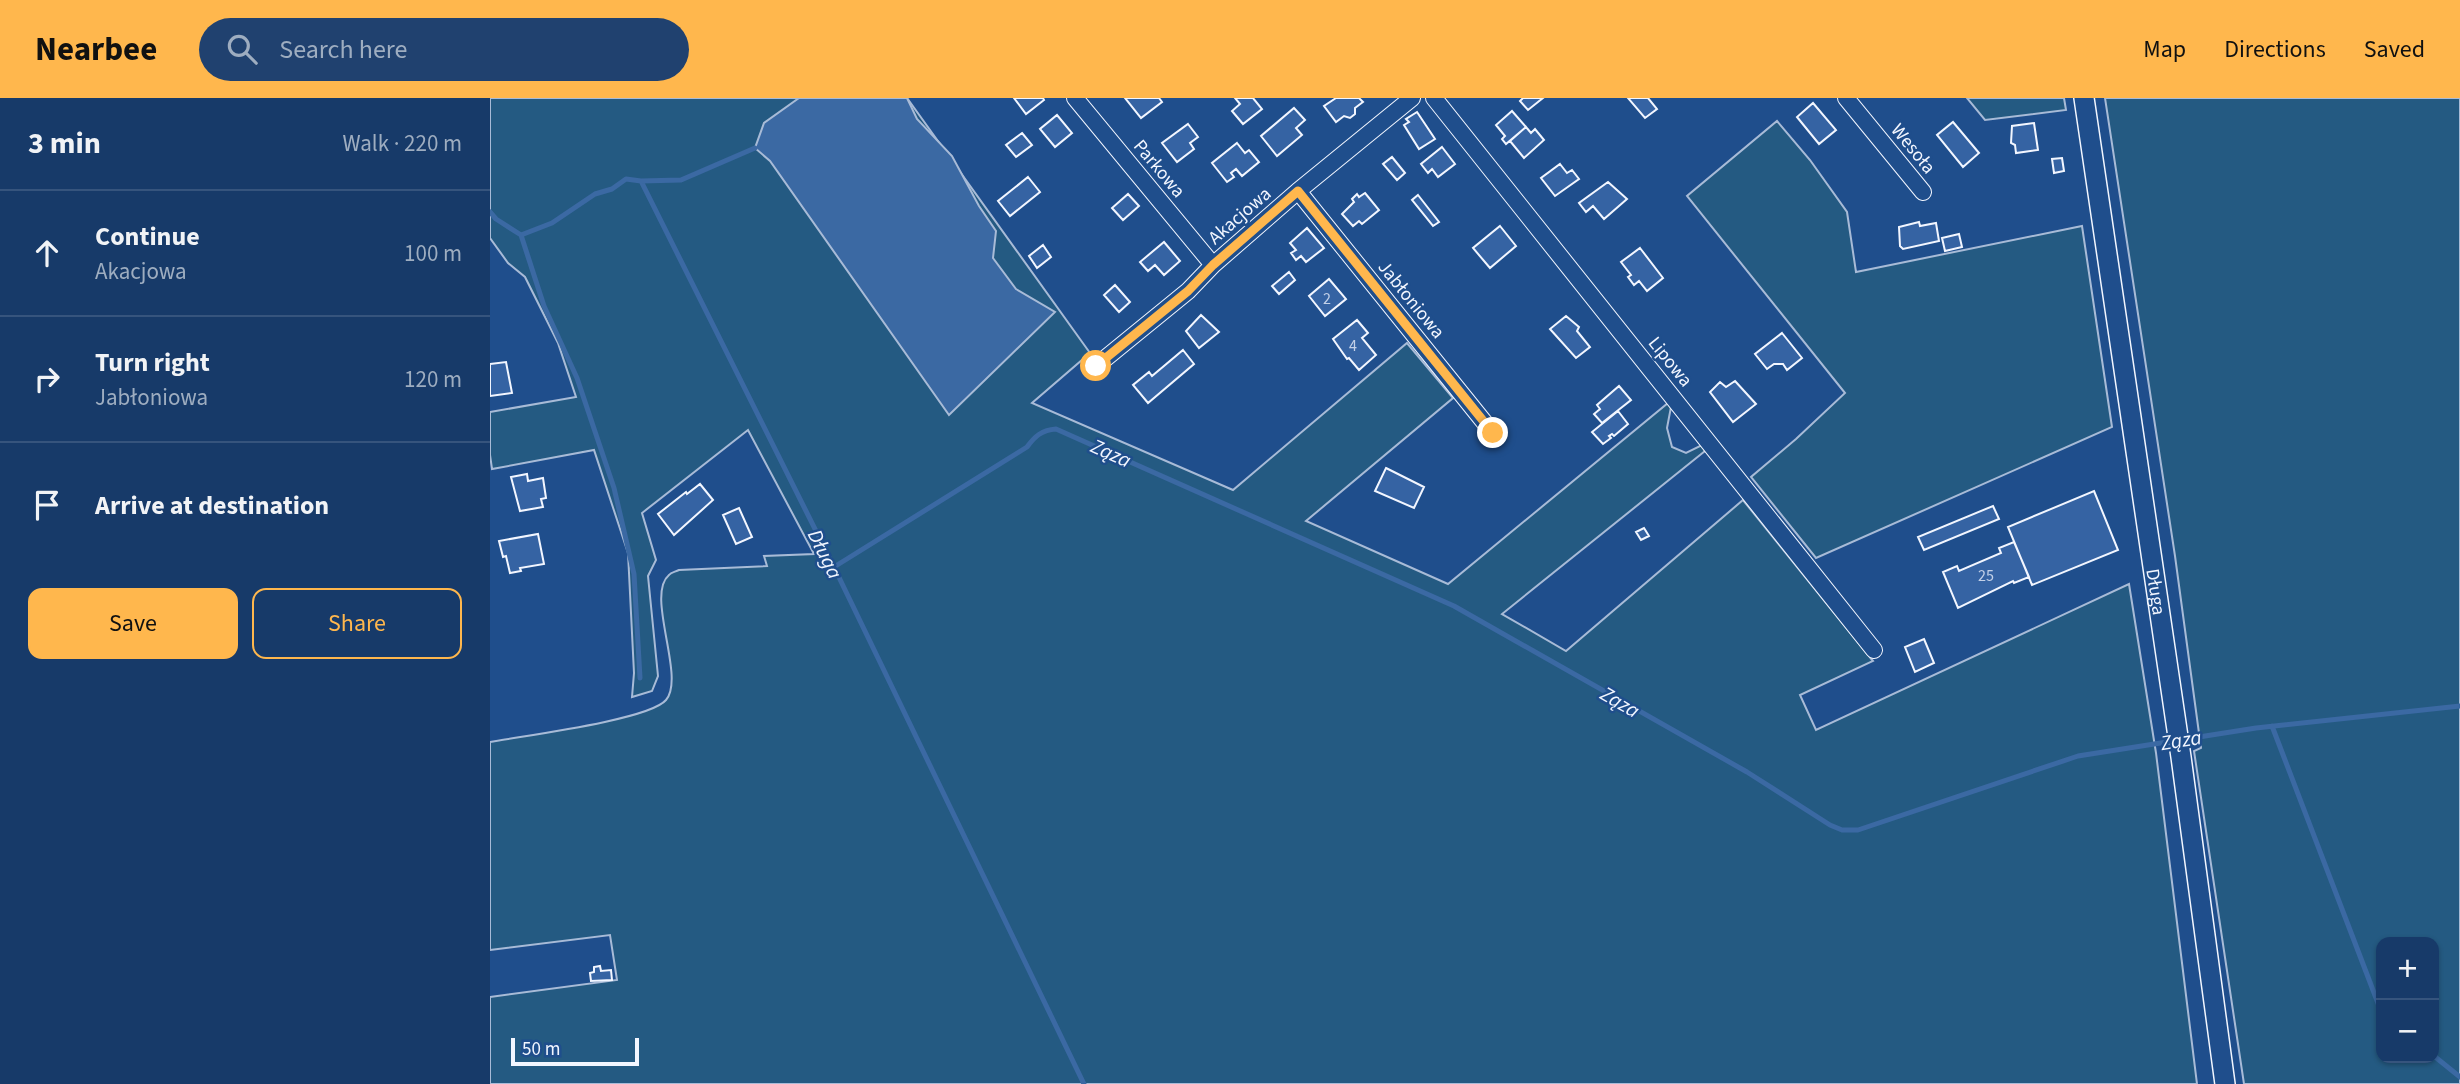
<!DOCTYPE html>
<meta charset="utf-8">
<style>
body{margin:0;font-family:"Source Sans 3",sans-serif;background:#20416f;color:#f1f3f6}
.controls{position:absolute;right:21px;bottom:21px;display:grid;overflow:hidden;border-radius:14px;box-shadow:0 2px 5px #0004}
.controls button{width:63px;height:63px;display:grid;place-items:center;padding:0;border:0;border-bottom:2px solid #36547d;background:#173a69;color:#f1f3f6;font:35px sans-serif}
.scale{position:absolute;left:21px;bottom:18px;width:128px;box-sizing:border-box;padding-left:7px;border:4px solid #f2f6ff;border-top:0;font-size:19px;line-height:24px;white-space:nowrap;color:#f2f6ff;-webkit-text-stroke:5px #1f4e8c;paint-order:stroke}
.stop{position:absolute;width:21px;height:21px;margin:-16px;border:5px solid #ffb74d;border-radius:50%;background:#fff}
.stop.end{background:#ffb74d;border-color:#fff;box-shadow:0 2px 7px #0008}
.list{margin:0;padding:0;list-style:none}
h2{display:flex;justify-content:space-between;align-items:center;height:91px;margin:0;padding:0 28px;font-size:30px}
h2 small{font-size:23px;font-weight:400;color:#9eadc0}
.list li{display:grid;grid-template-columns:46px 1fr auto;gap:21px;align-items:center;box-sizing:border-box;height:126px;padding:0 28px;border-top:2px solid #36547d}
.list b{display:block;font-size:26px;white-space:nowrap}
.list p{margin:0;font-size:23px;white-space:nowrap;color:#9eadc0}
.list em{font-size:23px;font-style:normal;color:#9eadc0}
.actions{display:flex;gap:14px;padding:21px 28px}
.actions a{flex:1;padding:16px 0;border:2px solid #ffb74d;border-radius:14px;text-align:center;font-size:24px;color:#ffb74d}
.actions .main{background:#ffb74d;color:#111}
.icon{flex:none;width:38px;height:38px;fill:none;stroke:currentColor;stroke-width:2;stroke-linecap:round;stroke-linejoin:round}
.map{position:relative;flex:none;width:1970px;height:986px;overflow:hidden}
header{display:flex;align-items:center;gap:42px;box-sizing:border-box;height:98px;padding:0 35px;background:#ffb74d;color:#111}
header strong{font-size:33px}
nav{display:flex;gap:38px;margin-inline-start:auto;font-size:24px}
.search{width:490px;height:63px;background:#20416f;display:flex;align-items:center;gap:18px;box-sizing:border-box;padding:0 24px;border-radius:38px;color:#9eadc0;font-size:26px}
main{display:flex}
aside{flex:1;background:#173a69}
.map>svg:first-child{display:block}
.green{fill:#245a82;stroke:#a8bbd7;stroke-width:2;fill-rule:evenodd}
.water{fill:#3b69a3;stroke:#a8bbd7;stroke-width:2}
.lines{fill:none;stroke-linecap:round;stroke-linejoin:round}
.stream{stroke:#3b69a3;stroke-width:5}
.building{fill:#3563a3;stroke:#f2f6ff;stroke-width:2}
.minor-casing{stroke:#f2f6ff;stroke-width:18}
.tertiary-casing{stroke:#f2f6ff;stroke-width:22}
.minor{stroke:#1f4e8c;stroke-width:16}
.tertiary{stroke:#1f4e8c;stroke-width:19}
.route{stroke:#ffb74d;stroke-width:9}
.labels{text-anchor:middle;stroke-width:5;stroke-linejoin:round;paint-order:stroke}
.number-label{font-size:16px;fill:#c3d1e8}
.street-label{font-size:19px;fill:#f2f6ff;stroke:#1f4e8c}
.water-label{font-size:21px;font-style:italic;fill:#f2f6ff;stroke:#1f4e8c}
</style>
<header>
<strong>Nearbee</strong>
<div class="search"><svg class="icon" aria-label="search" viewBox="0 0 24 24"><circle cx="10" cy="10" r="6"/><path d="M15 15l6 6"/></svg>Search here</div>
<nav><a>Map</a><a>Directions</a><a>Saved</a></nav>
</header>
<main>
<aside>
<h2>3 min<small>Walk · 220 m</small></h2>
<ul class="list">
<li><svg class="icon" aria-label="ahead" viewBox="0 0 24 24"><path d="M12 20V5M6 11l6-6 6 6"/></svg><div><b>Continue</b><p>Akacjowa</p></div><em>100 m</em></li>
<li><svg class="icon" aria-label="right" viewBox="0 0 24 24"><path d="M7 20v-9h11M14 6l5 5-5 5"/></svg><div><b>Turn right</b><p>Jabłoniowa</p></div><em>120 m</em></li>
<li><svg class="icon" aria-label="arrive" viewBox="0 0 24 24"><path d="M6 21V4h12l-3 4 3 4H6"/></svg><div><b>Arrive at destination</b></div></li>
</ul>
<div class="actions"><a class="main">Save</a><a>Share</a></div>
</aside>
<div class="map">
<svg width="1970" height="986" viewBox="0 0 1970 986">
<rect width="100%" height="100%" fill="#1f4e8c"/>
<path class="green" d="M0 0H417L600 255 542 305 743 392 917 245 963 300 816 423 958 486 1178 305 1181 309 1177 330 1182 349 1196 355 1212 347 1215 353 1012 516 1076 553 1253 402 1383 563 1310 597 1326 632 1639 486 1666 655 1707 986H0V899L127 882 120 837 0 852V644C32 638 159 622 176 602 196 579 155 497 179 477 181 474 185 474 189 472L277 468 274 458 324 456 258 332 152 415 166 462 158 478 168 578 162 593 142 599 144 575 138 455 104 352 2 371 0 357V314L86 299 68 245 35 179 18 165 0 140Z
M1477 0H1574L1576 12 1495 22Z
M1615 0H1970V986H1754L1704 653 1711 650 1685 458ZM1891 844H1944V960H1891Z
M1287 23 1320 62 1357 114 1366 174 1592 128 1622 329 1326 460 1261 379 1306 341 1355 295 1197 98Z"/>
<path class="water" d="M309 0H417L427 21 462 58 489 108 506 133 503 160 526 191 565 214 459 317 280 63 265 50 274 25Z"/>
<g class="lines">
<path class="stream" d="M151 83 191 82 265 50
M0 114 6 121 31 137 62 125 105 96 122 91 136 81 151 83 344 469 594 986
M31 137 54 208 87 280 124 390 144 476 150 580
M344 469 537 349C545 338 552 332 566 331L964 508 1257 674 1340 727 1352 732H1368L1588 658 1766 630 1970 608
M1782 628 1891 913
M1944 958 1970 979"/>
</g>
<path class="building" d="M524 0H553L554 2 536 16Z
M635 0H669L672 4 651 20Z
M745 0H763L772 11 753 26 742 13 750 6Z
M846 0H869L873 4 865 10V16L860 20 854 18 846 24 834 8Z
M1033 0H1053L1038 12 1030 3Z
M1138 0H1158L1167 11 1155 20Z
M1323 5 1346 32 1329 46 1307 19Z
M804 10 815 22 806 30 812 37 787 58 771 38Z
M1022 13 1036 29 1016 46 1012 41 1015 38 1006 27Z
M927 14 945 41 929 51 914 27 919 24 916 21Z
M567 17 582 35 565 49 550 31Z
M1463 24 1489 55 1473 69 1447 37Z
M1544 25 1548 52 1526 55 1525 47 1521 45 1522 28Z
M698 26 708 39 700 45 704 51 687 64 672 45Z
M1036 29 1041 35 1045 31 1054 42 1034 60 1020 43Z
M532 35 542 47 526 59 516 47Z
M747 45 755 55 759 52 769 64 752 78 746 71 741 75 744 79 737 84 722 65Z
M952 49 965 66 948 79 942 71 938 75 931 66Z
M902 59 915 75 907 82 893 66Z
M1572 60 1574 73 1564 75 1562 61Z
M1070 66 1077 75 1082 72 1089 81 1065 98 1051 80Z
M538 79 550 94 520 118 508 103Z
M1118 84 1137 101 1114 121 1103 108 1096 114 1089 105Z
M875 95 889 112 872 126 869 123 863 128 852 116 864 104 862 101 867 96 869 99Z
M638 96 649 108 633 122 622 110Z
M928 97 949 124 943 128 922 102Z
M1429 124 1430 128 1446 125 1449 143 1413 151 1410 148 1409 129Z
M1010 128 1026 148 1000 170 983 150Z
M817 130 834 150 816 164 811 158 806 162 801 155 806 152 800 145Z
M1469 136 1472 149 1455 153 1452 140Z
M674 144 690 163 674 177 665 167 658 173 650 164Z
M553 147 561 159 547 170 539 158Z
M1150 150 1173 180 1157 193 1149 183 1144 187 1138 179 1141 177 1131 164Z
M799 174 805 182 789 196 782 188Z
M839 181 856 201 835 218 819 198Z
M625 187 640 204 629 214 614 197Z
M711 217 729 234 709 250 696 233Z
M1076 218 1089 229 1087 233 1100 249 1086 260 1060 231Z
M867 222 878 235 872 240 886 257 869 272 859 260 857 261 843 241Z
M1292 235 1312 260 1297 272 1293 266H1284L1277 271 1265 256Z
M693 252 704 266 658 305 643 287 659 274 662 278Z
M16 264 22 295 0 298V266Z
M1245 283 1266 306 1243 324 1220 294 1230 284 1236 289Z
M1129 288 1141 302 1112 325 1104 316 1110 311 1107 307Z
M1128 313 1138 326 1124 338 1122 336 1119 338 1121 340 1113 346 1102 334Z
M896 370 934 389 924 410 885 393Z
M37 376 38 383 53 380 56 400 51 401 53 409 30 413 21 379Z
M210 386 223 402 184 437 168 416 196 394 197 396Z
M1604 393 1628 452 1542 487 1518 429Z
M1503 408 1509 421 1434 452 1428 439Z
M249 410 262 439 246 446 233 417Z
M1154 430 1159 438 1151 442 1146 434Z
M48 436 54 466 30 470 31 473 20 475 16 458 13 459 9 443Z
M1524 444 1539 479 1524 485 1523 483 1468 510 1453 474 1467 468 1469 473 1511 455 1509 450Z
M1434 541 1444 565 1425 574 1415 549Z
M110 868 111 873 121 872 122 882 101 883 100 875 104 874V869Z"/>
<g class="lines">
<g class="minor-casing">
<path id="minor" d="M585 0 723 167
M944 0 1384 552
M1356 0 1433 94
M808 93 1003 335
M606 268 698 193 723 167 808 93 922 0"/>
</g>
<g class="tertiary-casing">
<g id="tertiary">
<path id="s1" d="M1594 0 1691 659 1735 986"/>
</g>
</g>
<use href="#minor" class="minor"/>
<use href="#tertiary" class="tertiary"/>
</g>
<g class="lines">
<path class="route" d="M606 268 698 193 723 167 808 93 1003 335"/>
</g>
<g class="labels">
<g class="number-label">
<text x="837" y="206">2</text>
<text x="863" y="253">4</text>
<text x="1496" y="483">25</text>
</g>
<g class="street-label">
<text transform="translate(1424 50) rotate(51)" y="7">Wesoła</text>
<text transform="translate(670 70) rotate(50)" y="7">Parkowa</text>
<text transform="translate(749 117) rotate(-41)" y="7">Akacjowa</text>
<text transform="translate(922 201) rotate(51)" y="7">Jabłoniowa</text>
<text transform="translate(1181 263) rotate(51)" y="7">Lipowa</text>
<text dy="7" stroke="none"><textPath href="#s1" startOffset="499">Długa</textPath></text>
</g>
<g class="water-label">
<text transform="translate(621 355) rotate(24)" y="7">Ząza</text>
<text transform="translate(335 456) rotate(64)" y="7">Długa</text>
<text transform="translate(1130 604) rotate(30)" y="7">Ząza</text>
<text transform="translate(1691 642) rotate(-9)" y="7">Ząza</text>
</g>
</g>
</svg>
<div class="controls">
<button>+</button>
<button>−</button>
</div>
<div class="scale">50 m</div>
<div class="stop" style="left:606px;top:268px"></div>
<div class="stop end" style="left:1003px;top:335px"></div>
</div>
</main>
